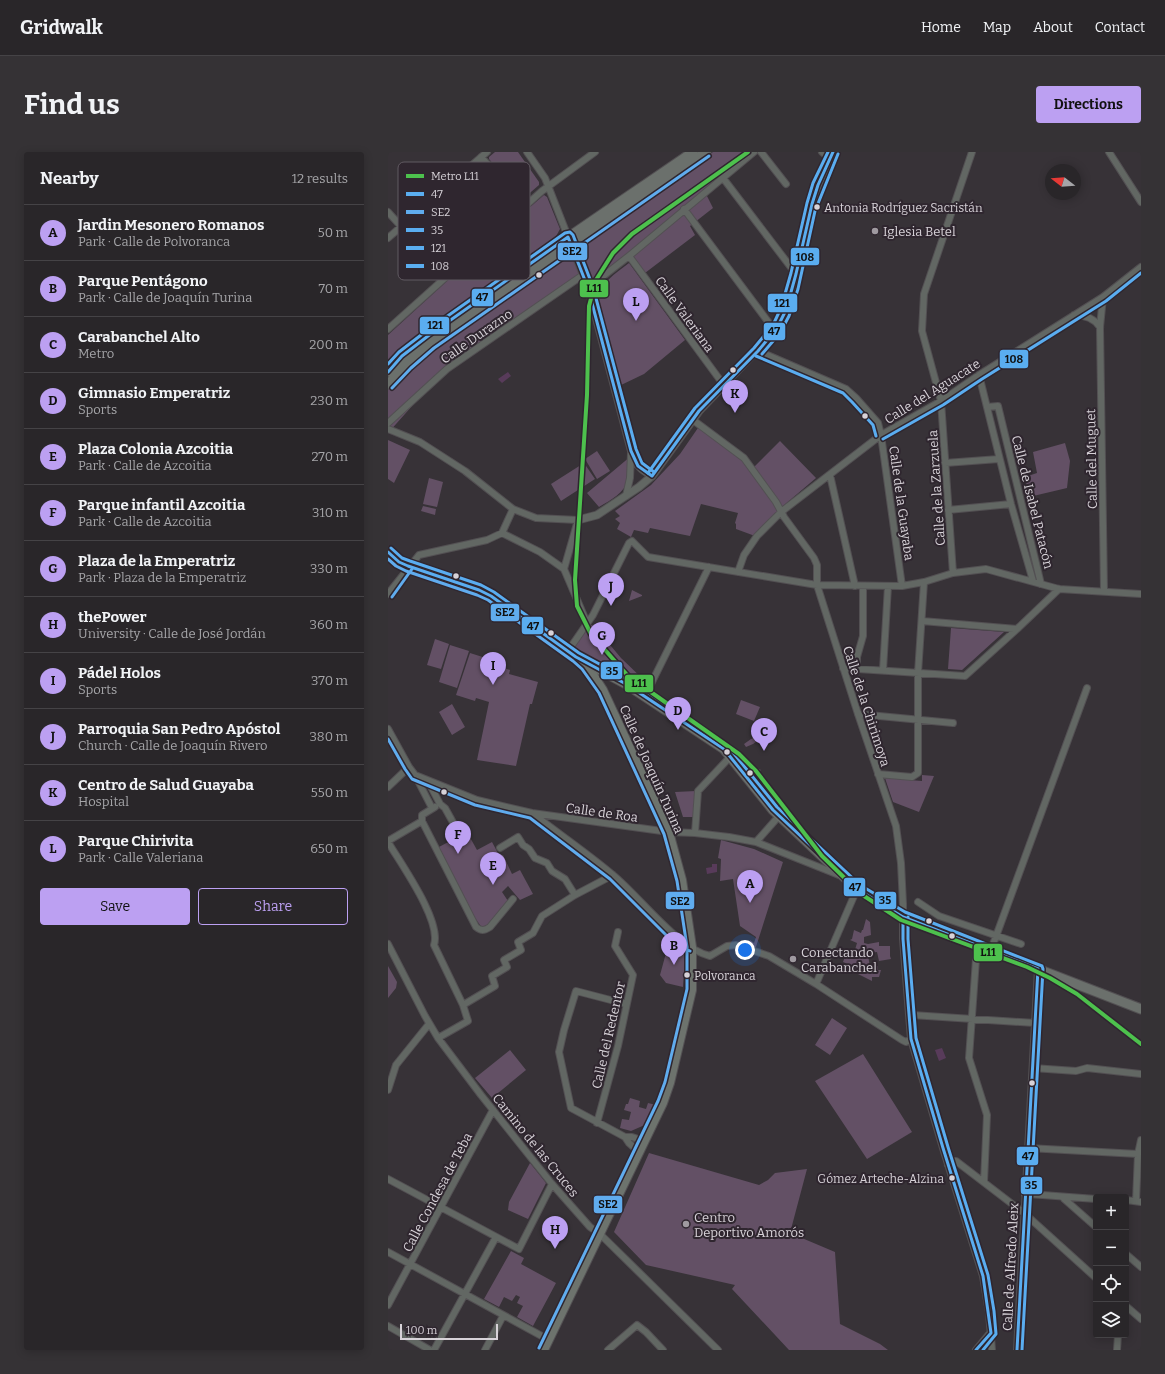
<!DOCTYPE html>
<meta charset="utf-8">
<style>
body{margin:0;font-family:Bitter,serif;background:#353235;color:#f1f3f6}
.controls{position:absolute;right:12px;bottom:12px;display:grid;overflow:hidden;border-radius:4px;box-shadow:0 2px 10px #0003}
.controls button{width:36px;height:36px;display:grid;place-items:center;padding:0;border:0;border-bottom:1px solid #454346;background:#292629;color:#f1f3f6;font:20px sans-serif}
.compass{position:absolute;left:657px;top:12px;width:36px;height:36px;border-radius:50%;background:#292629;box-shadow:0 2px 10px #0003;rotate:287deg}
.scale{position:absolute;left:12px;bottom:10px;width:98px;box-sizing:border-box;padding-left:4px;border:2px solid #d7d2d8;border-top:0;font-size:11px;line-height:14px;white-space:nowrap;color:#d7d2d8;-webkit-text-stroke:3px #2f262f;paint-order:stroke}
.you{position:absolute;left:357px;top:798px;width:14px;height:14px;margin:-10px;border:3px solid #fff;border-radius:50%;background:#1a73e8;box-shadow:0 0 0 6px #1a73e833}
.badge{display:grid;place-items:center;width:26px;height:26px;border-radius:50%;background:#bca0f2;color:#111;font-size:13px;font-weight:700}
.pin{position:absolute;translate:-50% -33px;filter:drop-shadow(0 1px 2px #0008)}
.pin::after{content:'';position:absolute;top:21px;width:14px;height:12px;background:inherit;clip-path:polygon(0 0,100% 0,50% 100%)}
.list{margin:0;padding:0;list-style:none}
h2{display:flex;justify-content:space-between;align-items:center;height:52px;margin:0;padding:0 16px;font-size:17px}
h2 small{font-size:13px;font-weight:400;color:#a5a5a8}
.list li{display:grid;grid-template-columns:26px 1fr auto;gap:12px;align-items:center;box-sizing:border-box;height:56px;padding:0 16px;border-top:1px solid #454346}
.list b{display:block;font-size:15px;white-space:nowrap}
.list p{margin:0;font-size:13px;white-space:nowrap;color:#a5a5a8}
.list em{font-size:13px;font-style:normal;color:#a5a5a8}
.actions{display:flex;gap:8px;padding:12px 16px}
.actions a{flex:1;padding:9px 0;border:1px solid #bca0f2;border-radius:4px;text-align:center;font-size:14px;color:#bca0f2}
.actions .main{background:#bca0f2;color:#111}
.icon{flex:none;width:22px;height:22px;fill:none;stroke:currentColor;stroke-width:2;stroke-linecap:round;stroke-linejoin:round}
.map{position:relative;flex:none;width:753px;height:1198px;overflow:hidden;border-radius:4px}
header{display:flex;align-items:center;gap:24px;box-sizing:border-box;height:56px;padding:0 20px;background:#292629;border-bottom:1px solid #454346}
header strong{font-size:19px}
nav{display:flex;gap:22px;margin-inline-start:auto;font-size:14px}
.intro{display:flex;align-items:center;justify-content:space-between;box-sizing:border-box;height:96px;padding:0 24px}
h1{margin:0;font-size:28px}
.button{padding:10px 18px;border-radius:4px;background:#bca0f2;color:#111;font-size:14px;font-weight:700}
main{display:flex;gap:24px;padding:0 24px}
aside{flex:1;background:#292629;border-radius:4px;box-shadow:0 2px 10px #0003}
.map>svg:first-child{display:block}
.green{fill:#635065}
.water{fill:#583b5a}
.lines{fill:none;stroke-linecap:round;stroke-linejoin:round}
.minor-casing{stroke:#535053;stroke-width:8}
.tertiary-casing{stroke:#535053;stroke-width:9}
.secondary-casing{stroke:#535053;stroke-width:10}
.primary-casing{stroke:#535053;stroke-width:11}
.minor{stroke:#626763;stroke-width:6}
.tertiary{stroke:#626763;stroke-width:7}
.secondary{stroke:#6d736d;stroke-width:8}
.primary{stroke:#6b706c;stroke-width:9}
.bus-1-casing{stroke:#2f262f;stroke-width:6}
.bus-2-casing{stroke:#2f262f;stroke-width:6}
.bus-3-casing{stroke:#2f262f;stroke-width:6}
.bus-4-casing{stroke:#2f262f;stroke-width:6}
.bus-5-casing{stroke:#2f262f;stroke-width:6}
.bus-1{stroke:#5aadf0;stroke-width:3}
.bus-2{stroke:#60acee;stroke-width:3}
.bus-3{stroke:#5aadf0;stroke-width:3}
.bus-4{stroke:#5aadf0;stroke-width:3}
.bus-5{stroke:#5aadf0;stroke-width:3}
.metro-1-casing{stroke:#2f262f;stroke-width:7}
.metro-1{stroke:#4dc14d;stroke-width:4}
.bus-dot{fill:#d7d2d8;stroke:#2f262f;stroke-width:1.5}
.poi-dot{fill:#9f9aa0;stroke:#2f262f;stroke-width:1.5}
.labels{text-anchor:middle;stroke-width:4;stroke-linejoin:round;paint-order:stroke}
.bus-label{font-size:12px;fill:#d7d2d8;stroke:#2f262f;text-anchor:start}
.poi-label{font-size:13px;fill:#d7d2d8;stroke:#2f262f;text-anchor:start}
.street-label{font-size:13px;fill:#d7d2d8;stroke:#2f262f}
.key{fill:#2f262f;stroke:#615a62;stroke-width:1}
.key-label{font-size:11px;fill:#d7d2d8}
.line-badge{stroke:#2f262f;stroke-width:1.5}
.pale-badge-label{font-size:11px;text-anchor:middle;font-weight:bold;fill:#111}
</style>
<header>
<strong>Gridwalk</strong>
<nav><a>Home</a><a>Map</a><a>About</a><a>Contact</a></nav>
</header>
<div class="intro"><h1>Find us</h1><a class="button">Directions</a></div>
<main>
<aside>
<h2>Nearby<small>12 results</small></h2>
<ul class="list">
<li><span class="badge">A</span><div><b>Jardin Mesonero Romanos</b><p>Park · Calle de Polvoranca</p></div><em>50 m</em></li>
<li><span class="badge">B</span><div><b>Parque Pentágono</b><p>Park · Calle de Joaquín Turina</p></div><em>70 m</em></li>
<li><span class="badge">C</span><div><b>Carabanchel Alto</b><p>Metro</p></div><em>200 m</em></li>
<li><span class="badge">D</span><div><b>Gimnasio Emperatriz</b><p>Sports</p></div><em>230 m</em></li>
<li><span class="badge">E</span><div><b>Plaza Colonia Azcoitia</b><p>Park · Calle de Azcoitia</p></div><em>270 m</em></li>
<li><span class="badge">F</span><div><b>Parque infantil Azcoitia</b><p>Park · Calle de Azcoitia</p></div><em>310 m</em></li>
<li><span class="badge">G</span><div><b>Plaza de la Emperatriz</b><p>Park · Plaza de la Emperatriz</p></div><em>330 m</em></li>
<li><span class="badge">H</span><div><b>thePower</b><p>University · Calle de José Jordán</p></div><em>360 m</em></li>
<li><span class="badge">I</span><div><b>Pádel Holos</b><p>Sports</p></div><em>370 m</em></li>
<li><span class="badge">J</span><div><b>Parroquia San Pedro Apóstol</b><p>Church · Calle de Joaquín Rivero</p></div><em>380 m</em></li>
<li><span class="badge">K</span><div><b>Centro de Salud Guayaba</b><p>Hospital</p></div><em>550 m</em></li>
<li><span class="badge">L</span><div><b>Parque Chirivita</b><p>Park · Calle Valeriana</p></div><em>650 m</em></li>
</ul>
<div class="actions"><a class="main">Save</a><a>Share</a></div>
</aside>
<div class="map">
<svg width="753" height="1198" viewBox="0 0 753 1198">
<rect width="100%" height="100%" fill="#373237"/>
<path class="green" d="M107 0H130L151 30V33L136 46 133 45 101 7V5Z
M325 0H362L316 38 325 56 302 74 307 83 257 121 242 100 199 133 195 123 58 216 0 281V234L49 192Z
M156 43 159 45 172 77 166 88 72 153 15 194 0 209V183L104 88Z
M241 111 297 188 256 222 231 234 208 149C212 131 227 122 241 111Z
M312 273 356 306 364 317 392 289 428 326 395 354 367 384 348 377V372L347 371 350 361 313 352 302 384 262 376 260 381 246 378 243 385 229 377 232 371 227 367 232 364 227 359 263 333 292 302Z
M0 288 22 298 6 331 0 327Z
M677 291 682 309 679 336 641 345 637 325 649 321 645 300Z
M209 299 222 319 209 327 197 307Z
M243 304C242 311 244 321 241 327 236 341 223 348 211 355L199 341Z
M196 311 207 327 173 349 163 332Z
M41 326 55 330 49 355 35 352Z
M35 354 48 357 47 363 33 359Z
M244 438 254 443V444L241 449Z
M201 472 221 481 218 488 233 506 258 530 254 537 191 500 187 496 189 489Z
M563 476 616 480 574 518 560 517Z
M47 487 61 492 53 517 39 513Z
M62 493 81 499 69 536 51 530Z
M82 501 101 507 100 511 122 518 121 522 150 530 144 552H142L128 614 89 608 101 550 88 546 87 549 68 543Z
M263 538 308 570V572L264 543 263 541Z
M353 548 372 555 366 569 348 562Z
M64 552 77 575 64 583 51 560Z
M373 583 375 585 365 592 358 595 356 592 363 587Z
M363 613 373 618 366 624 360 616Z
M534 623 546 624 531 660 505 650 497 626 534 629Z
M308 639 306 665H295L287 640Z
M79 680 89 698 104 690 112 705 115 703 124 722 132 718 145 742 132 748 120 734 114 740 120 749 99 773 94 775 92 773 87 766 51 695Z
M333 688 366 697 395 710 367 798 359 796 362 788 366 791 368 785 352 774 345 727 332 729 333 707 330 706Z
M478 767 482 770 483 783 476 785V791L480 792 491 790V794H502V804L503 807 491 809 489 800 481 801 480 803 482 815 490 814V818H493L491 825H484V829L470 822 471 819 465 815 463 817 459 815 460 812 455 810 458 802 463 804 464 801H466L469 791 462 788 464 787 466 778 473 781 474 778H475Z
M281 790 297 801 295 835 278 831 272 823Z
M0 814 9 830 8 836 0 846Z
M444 866 459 876 442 903 427 893Z
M122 898 138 918 104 946 87 926Z
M475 902 524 980 479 1007 427 929Z
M242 946 252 949 251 955 258 957 260 951 268 953 259 972 243 979 232 976 234 967 241 968 243 960 236 958 238 952H240Z
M261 1001 371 1033 380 1028 387 1021 419 1017 402 1081 447 1100 452 1172 492 1192 500 1198H401L344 1137 347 1133 258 1113 226 1080Z
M142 1011 158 1031 140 1067 120 1058 121 1050Z
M123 1099 136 1106 133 1112 168 1131 145 1174 129 1165 135 1154 129 1151 132 1145 128 1143 124 1149 116 1145 111 1155 96 1147Z"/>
<path class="water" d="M120 220 123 224 114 231 110 227Z
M324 712H329V720L319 722 318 716 324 715Z
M554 896 558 906 551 909 547 898Z"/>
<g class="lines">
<g class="minor-casing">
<path id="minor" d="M139 0 157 26 200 136 243 299C249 313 250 317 264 324
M373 0 398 32
M434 0 442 7
M721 0 753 50
M93 5 137 54
M335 26 408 122
M296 57 387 179
M0 60 58 124
M0 86 99 0
M241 104 335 232
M200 136 241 104 366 0
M715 145 712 175 716 439
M686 163C697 163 706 166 712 175
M0 177 154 39 207 0
M370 199 458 237 468 246 490 271 493 283 514 434
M591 223 623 352 645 429
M599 255 610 254 653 432
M305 268 356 306 388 350 396 365 426 406 429 413V433L470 562 508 674 513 711 515 752V787L523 887 555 996 595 1124 601 1160 604 1198
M0 271 59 217 195 123
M0 277 32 290 77 319 125 357 148 366 190 368 176 417
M557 311 611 307
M442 323 467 434
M238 344 242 326 243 301
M560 358 623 352
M114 381 152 400 176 417 199 471
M114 381 125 357
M350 420 356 403 369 384 393 360 493 283 553 249 591 223 715 145 753 115
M565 421 553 249 534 179 536 142 584 0
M0 442 31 403 99 388 114 381
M534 469 629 477 671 437
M180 499 205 463 241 391 244 389 260 405 429 433 514 434 536 430 565 421 598 417 671 437 753 442
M455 516 577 524 629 477
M469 517V505L475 484V434
M495 518 500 434
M263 532 321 415
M470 562 565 571
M0 577 21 615 27 623 89 648 144 661 281 680 307 681 341 685 368 690 451 723
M490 622 524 625 530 621V521L536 430
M27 623 44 656
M40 629 52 652 57 656 67 674
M0 635 21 615
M145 662C171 682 199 701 225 723 252 745 289 796 322 804L339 794 348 793 381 804 428 832 514 888 518 890 523 887
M34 669V663L47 655
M307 681 310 639 342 605
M0 689 34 669 88 775C93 779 96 779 102 775L125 747
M0 690C13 712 54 769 46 793L75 853
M368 690 391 664
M112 696 130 685 135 693 141 697 147 706 159 711 164 719 177 727 187 743
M530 750 551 764 633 792
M0 792 37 864 50 886 93 943 164 1032 202 1075 212 1082 330 1198
M589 793 581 906 599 963 596 1030
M603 798 699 536
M428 832 469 737
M238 852 188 839 176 878 171 900 183 956 237 985 241 991 251 1000
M521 861 524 863 647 871
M50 886 80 869 75 853 107 834 104 824 119 815 116 808 133 798 130 790 145 781 154 764 187 743 225 723
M645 916 688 919 699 916 753 922
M0 938 8 913 41 872
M209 971 230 894 245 823 227 794 230 780
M237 985H244L256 989
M640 996 750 1002
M560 1013 563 1009H568L636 1061 708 1126
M0 1027 131 1097 164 1032
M637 1043 641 1042 708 1047
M674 1045 708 1075
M738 1048 753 1050
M748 1049 750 1002 753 988
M0 1100 161 1188
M738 1102 753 1115
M0 1153 105 958
M738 1154 753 1167
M0 1174 42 1198
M46 1198 108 1085
M97 1198 115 1164
M220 1198 249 1173 258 1180 275 1198
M588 1198 602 1181
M629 1198 650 817
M729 1198 730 1183"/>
</g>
<g class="tertiary-casing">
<path id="tertiary" d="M190 368 209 363 251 335 264 324 311 259 387 179 398 158 408 122 424 52 430 33 445 0"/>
</g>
<g class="secondary-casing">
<path id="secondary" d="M156 1198 275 951 282 931 304 838V795L294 728 281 680 215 538 204 521 193 509"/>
</g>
<g class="primary-casing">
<path id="primary" d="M0 220C30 187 69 163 105 138 171 91 238 46 305 0
M0 232 20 212 43 192 318 0
M0 400 11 410 20 414 91 438 103 444 188 505 238 532 336 597 385 658 469 737 515 765 753 857"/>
</g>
<use href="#minor" class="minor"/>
<use href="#tertiary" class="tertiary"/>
<use href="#secondary" class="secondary"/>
<use href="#primary" class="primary"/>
<g class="bus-1-casing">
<path id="bus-1" d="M0 220 14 204 40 184 180 85 200 136 243 299 250 314 264 324
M264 324 311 259 370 199 389 176 398 158 408 122 424 52 430 33 445 0
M0 400 11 410 20 414 91 438 103 444 188 505 238 532 336 597 385 658 469 737 515 765 650 817 629 1198
M515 765V787L523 887 555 996 595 1124 603 1181 588 1198"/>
</g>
<g class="bus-2-casing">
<path id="bus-2" d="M4 236 23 216 46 196 321 4
M0 407 8 414 18 419 89 443 100 448 185 509 194 517 211 541 276 682 289 729 299 795V837L277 930 270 949 151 1196
M4 445 24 417
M0 587 17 617 24 627 87 653 142 666 222 727 287 792 302 799"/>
</g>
<g class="bus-3-casing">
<path id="bus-3" d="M3 396 14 406 22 409 93 433 106 440 191 501 241 528 339 593 389 655 472 733 517 760 654 814 655 817 634 1198
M520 765V787L528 886 560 995 600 1123 606 1159 608 1182 595 1198"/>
</g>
<g class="bus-4-casing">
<path id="bus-4" d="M0 212 11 200 37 180 177 81 182 80 185 83 205 135 248 297 254 311 266 320
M260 321 307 256 366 196 385 173 393 156 403 121 419 51 425 31 440 0"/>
</g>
<g class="bus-5-casing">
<path id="bus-5" d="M374 202 392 181 401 164 410 137 427 59 450 2
M368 204 455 241 464 250 485 273 488 284
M495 287 555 253 594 227 718 149 753 121"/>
</g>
<use href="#bus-1" class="bus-1"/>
<use href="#bus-2" class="bus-2"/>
<use href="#bus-3" class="bus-3"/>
<use href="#bus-4" class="bus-4"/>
<use href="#bus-5" class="bus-5"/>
<g class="metro-1-casing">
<path id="metro-1" d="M360 0 244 82 225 101 208 128 201 154 199 243 187 428 189 454 203 482 240 524 351 602 368 619 434 704 473 742 513 768 639 815 662 826 689 842 753 892"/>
</g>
<use href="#metro-1" class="metro-1"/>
</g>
<g class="bus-dot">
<circle cx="429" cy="55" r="3.5"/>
<circle cx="151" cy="123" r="3.5"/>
<circle cx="345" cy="218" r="3.5"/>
<circle cx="477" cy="264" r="3.5"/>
<circle cx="68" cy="424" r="3.5"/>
<circle cx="163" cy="481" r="3.5"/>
<circle cx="339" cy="600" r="3.5"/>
<circle cx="362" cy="621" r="3.5"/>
<circle cx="56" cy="640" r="3.5"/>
<circle cx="541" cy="769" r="3.5"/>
<circle cx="564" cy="784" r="3.5"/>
<circle cx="299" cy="823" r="3.5"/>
<circle cx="644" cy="931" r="3.5"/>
<circle cx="564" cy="1026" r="3.5"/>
</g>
<g class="poi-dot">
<circle cx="487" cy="79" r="4"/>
<circle cx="405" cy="807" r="4"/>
<circle cx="298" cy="1072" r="4"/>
</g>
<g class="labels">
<g class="bus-label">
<text x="436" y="60">Antonia Rodríguez Sacristán</text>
<text x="306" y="828">Polvoranca</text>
<text x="556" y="1031" text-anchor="end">Gómez Arteche-Alzina</text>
</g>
<g class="poi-label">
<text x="495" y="84">Iglesia Betel</text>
<text x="413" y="805">Conectando<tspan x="413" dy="15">Carabanchel</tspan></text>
<text x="306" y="1070">Centro<tspan x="306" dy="15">Deportivo Amorós</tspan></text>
</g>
<g class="street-label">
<text transform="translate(297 162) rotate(54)" y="5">Calle Valeriana</text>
<text transform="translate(88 184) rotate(-35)" y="5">Calle Durazno</text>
<text transform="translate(544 239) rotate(-32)" y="5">Calle del Aguacate</text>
<text transform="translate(703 307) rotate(-91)" y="5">Calle del Muguet</text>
<text transform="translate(548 336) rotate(-94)" y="5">Calle de la Zarzuela</text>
<text transform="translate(645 350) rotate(76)" y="5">Calle de Isabel Patacón</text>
<text transform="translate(514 351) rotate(82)" y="5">Calle de la Guayaba</text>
<text transform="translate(479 554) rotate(72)" y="5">Calle de la Chirimoya</text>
<text transform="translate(264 617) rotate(66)" y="5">Calle de Joaquín Turina</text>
<text transform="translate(214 660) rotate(8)" y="5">Calle de Roa</text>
<text transform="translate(220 883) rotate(-77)" y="5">Calle del Redentor</text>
<text transform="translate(148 993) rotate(51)" y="5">Camino de las Cruces</text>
<text transform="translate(49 1040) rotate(-62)" y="5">Calle Condesa de Teba</text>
<text transform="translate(622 1115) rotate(-87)" y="5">Calle de Alfredo Aleix</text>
</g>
</g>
<rect x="10" y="10" width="132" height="118" rx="6" class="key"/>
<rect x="18" y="22" width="18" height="4" fill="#4dc14d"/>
<rect x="18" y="40" width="18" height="4" fill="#5aadf0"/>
<rect x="18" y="58" width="18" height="4" fill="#60acee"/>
<rect x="18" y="76" width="18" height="4" fill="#5aadf0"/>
<rect x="18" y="94" width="18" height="4" fill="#5aadf0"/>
<rect x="18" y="112" width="18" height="4" fill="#5aadf0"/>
<g class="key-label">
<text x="43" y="28">Metro L11</text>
<text x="43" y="46">47</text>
<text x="43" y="64">SE2</text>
<text x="43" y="82">35</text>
<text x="43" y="100">121</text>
<text x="43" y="118">108</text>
</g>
<g class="line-badge">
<rect x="169" y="90" width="31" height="19" rx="4" fill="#60acee"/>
<rect x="402" y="95" width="30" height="19" rx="4" fill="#5aadf0"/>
<rect x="191" y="127" width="30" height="19" rx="4" fill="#4dc14d"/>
<rect x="83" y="136" width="23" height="19" rx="4" fill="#5aadf0"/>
<rect x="379" y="141" width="31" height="20" rx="4" fill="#5aadf0"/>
<rect x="31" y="164" width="31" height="19" rx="4" fill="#5aadf0"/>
<rect x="375" y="170" width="23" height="19" rx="4" fill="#5aadf0"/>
<rect x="611" y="197" width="30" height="20" rx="4" fill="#5aadf0"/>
<rect x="102" y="451" width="30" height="19" rx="4" fill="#60acee"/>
<rect x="133" y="464" width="23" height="19" rx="4" fill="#5aadf0"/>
<rect x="212" y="509" width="23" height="19" rx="4" fill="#5aadf0"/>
<rect x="236" y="522" width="30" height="19" rx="4" fill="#4dc14d"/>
<rect x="455" y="725" width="23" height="20" rx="4" fill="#5aadf0"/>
<rect x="486" y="739" width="23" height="19" rx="4" fill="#5aadf0"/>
<rect x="277" y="739" width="30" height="19" rx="4" fill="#60acee"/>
<rect x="585" y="791" width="30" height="19" rx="4" fill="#4dc14d"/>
<rect x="628" y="994" width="23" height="20" rx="4" fill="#5aadf0"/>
<rect x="632" y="1024" width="23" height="19" rx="4" fill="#5aadf0"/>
<rect x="205" y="1043" width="30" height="19" rx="4" fill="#60acee"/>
</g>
<g class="pale-badge-label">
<text x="184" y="103">SE2</text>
<text x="417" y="109">108</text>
<text x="206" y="140">L11</text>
<text x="94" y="149">47</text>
<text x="394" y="155">121</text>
<text x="47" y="177">121</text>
<text x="386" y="183">47</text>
<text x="626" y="211">108</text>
<text x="117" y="464">SE2</text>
<text x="145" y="478">47</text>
<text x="224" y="523">35</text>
<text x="251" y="535">L11</text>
<text x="467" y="739">47</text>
<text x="497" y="752">35</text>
<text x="292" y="753">SE2</text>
<text x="600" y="804">L11</text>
<text x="640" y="1008">47</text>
<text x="643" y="1037">35</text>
<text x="220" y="1056">SE2</text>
</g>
</svg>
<div class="controls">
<button>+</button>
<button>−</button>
<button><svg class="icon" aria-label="locate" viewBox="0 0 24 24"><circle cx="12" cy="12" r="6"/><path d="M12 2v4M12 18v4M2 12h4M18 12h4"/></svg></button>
<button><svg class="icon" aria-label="layers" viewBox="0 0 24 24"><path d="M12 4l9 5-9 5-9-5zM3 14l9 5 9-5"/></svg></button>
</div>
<svg class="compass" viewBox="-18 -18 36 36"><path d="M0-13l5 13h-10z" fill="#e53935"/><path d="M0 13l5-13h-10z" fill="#a5a5a8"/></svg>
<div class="scale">100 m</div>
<div class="you"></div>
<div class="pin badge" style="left:362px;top:751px">A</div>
<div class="pin badge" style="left:286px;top:813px">B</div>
<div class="pin badge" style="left:376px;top:599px">C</div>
<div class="pin badge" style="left:290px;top:578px">D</div>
<div class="pin badge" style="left:105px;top:733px">E</div>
<div class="pin badge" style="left:70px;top:702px">F</div>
<div class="pin badge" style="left:214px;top:503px">G</div>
<div class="pin badge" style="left:167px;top:1097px">H</div>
<div class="pin badge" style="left:105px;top:533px">I</div>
<div class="pin badge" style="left:223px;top:454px">J</div>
<div class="pin badge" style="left:347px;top:261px">K</div>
<div class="pin badge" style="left:248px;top:169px">L</div>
</div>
</main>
